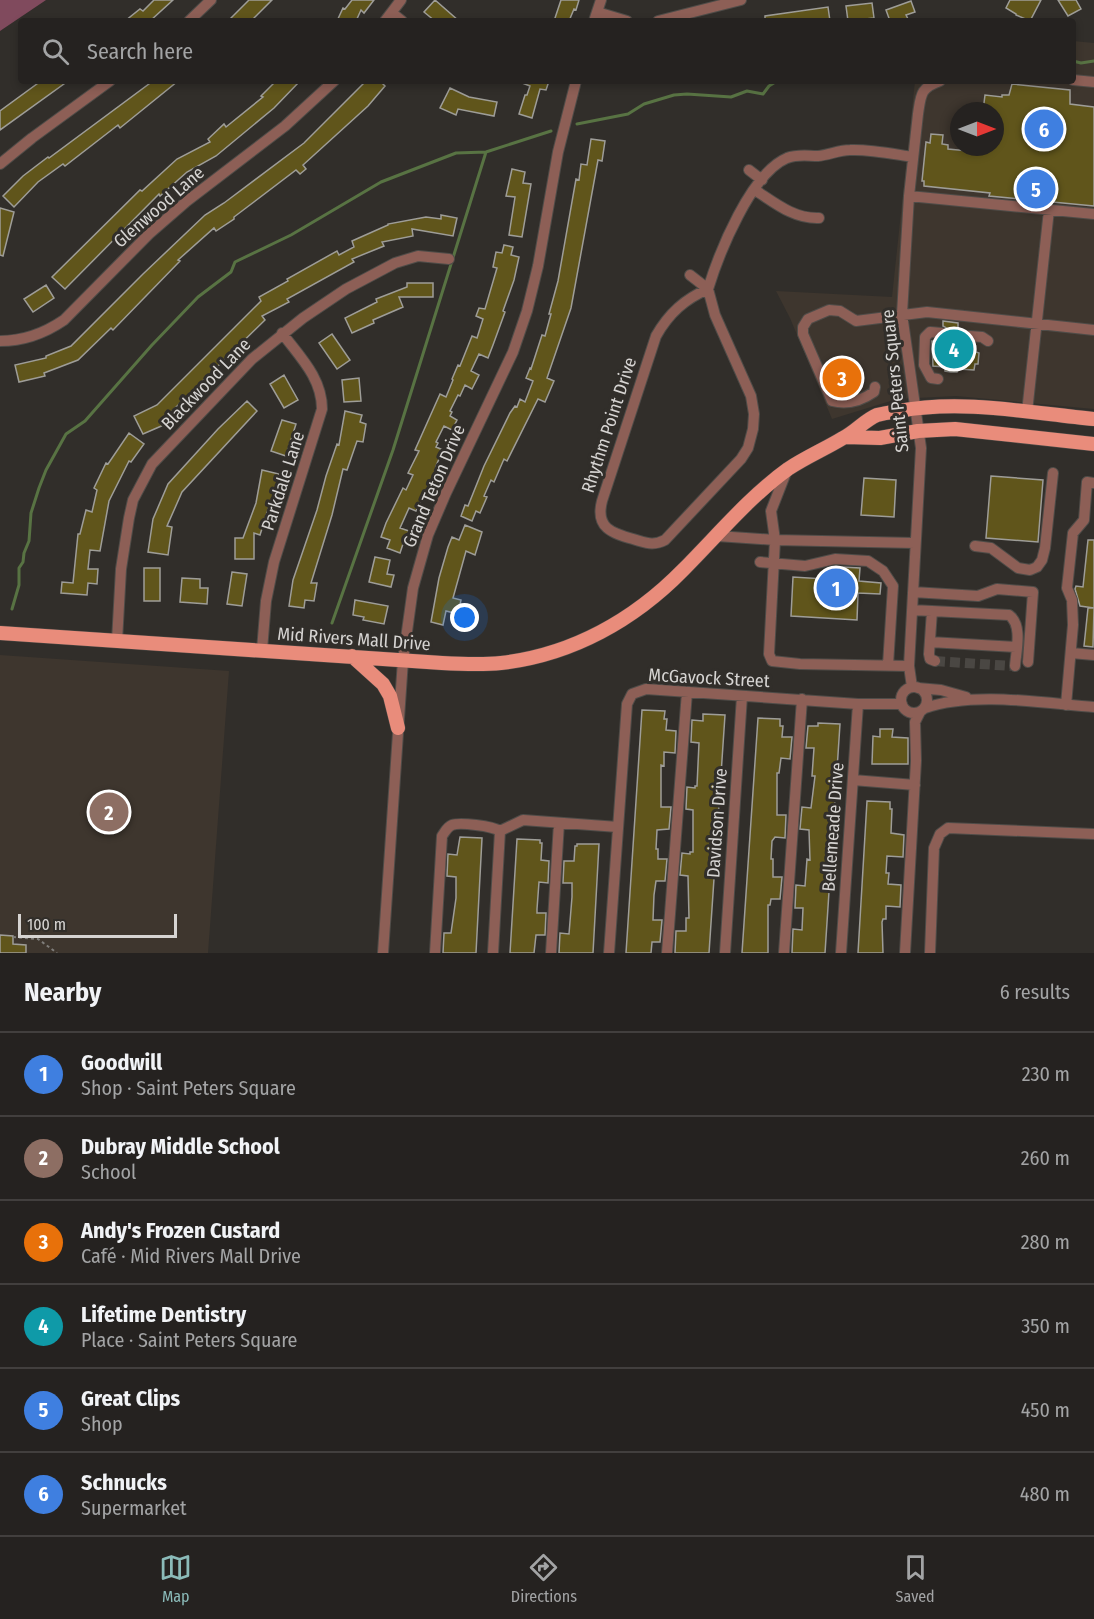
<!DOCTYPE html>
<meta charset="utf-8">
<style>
body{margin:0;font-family:"Fira Sans Condensed",sans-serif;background:#2d2a29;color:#f1f3f6}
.compass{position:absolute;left:950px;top:102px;width:54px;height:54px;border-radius:50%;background:#252220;box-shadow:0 3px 9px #0003;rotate:90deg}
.scale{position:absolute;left:18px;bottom:15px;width:159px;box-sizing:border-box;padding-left:6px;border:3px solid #d6d4d2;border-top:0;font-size:16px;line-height:21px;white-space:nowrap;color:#d6d4d2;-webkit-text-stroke:4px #312e2a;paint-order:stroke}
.you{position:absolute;left:465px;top:618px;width:21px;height:21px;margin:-15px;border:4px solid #fff;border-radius:50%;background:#1a73e8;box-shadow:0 0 0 9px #1a73e833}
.badge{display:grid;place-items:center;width:39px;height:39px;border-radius:50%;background:#8bbbb9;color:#fff;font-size:20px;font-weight:700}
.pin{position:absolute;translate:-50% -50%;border:3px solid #fff;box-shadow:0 2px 6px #0006}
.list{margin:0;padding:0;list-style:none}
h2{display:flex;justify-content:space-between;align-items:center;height:78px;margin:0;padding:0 24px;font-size:26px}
h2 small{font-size:20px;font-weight:400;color:#a3a4a5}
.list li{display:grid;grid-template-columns:39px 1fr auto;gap:18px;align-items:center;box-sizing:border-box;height:84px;padding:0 24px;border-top:2px solid #423f3e}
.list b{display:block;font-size:22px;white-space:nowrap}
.list p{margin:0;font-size:20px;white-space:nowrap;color:#a3a4a5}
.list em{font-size:20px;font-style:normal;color:#a3a4a5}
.icon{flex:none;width:33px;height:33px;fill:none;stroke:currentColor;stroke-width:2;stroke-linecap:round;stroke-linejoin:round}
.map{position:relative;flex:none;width:1094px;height:953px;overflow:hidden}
.search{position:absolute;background:#252220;box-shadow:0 3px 9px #0003;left:18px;right:18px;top:18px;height:66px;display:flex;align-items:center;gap:15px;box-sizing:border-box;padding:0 21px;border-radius:6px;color:#a3a4a5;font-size:22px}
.sheet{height:582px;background:#252220}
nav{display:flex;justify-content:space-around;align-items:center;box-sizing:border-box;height:84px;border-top:2px solid #423f3e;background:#252220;font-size:16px;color:#a3a4a5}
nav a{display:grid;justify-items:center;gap:3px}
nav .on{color:#8bbbb9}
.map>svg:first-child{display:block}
.built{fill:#3e362e;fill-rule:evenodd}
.forest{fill:#804a5d}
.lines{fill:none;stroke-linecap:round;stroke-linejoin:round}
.stream{stroke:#587343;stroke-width:3}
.building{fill:#60551b;stroke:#9e9d98;stroke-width:1.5}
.minor-tunnel{stroke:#4a4743;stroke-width:10;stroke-dasharray:10 5;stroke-linecap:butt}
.minor-casing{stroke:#4f4c48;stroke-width:12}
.major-casing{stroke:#4f4c48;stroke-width:15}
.path{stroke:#7f7d7a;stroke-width:2;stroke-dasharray:3 3;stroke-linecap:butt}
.minor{stroke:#8d5f56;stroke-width:10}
.major{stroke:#e98c7b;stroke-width:14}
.labels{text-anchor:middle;stroke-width:6;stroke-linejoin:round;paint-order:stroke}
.street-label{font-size:18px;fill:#d6d4d2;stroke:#312e2a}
</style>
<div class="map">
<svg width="1094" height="953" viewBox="0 0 1094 953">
<rect width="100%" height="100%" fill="#312e2a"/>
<path class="built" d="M1073 41 1094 43V409L956 396 897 399 832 419 790 318 776 291 892 297 915 81H1073ZM959 111H995V147H959Z
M0 655 229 671 208 953H0Z"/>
<path class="forest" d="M0 0H46L0 31Z"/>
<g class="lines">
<path class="stream" d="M1073 61 1081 63 1094 61
M577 124 628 114 644 104 674 95 687 94 731 97 747 91 763 94 769 86 777 81
M12 609 19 585V568L23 562 24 553 29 541 31 513 39 488 46 470 66 434 85 421 152 345 198 297 231 272 235 262 291 235 381 182 456 153 486 152 551 131
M332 623 393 450 486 152"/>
</g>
<path class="building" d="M154 0H173L150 21H125L140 9 143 11Z
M249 0H272L251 21H228Z
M352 0H374L364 13 361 10 356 21H337L343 8 345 9Z
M435 0 459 21H435L424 12Z
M561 0H579L576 10 574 9 569 21H554Z
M1010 0H1041L1030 21 1016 15V14L1006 8Z
M1058 0H1076L1081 9 1068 16Z
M911 1 915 12 906 15 908 19 901 21H890L886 10Z
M872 3 874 18 848 21 846 6Z
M828 7 830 21H765V16Z
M41 81H68L0 130V111Z
M153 81H178L120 128 118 125 65 166 63 164 38 182 14 207 3 196 23 176 48 157 49 158Z
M276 81H300L274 108 216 156 187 172 160 196 159 194 65 289 52 277 140 190 142 191 177 159 210 142 208 139 224 124 226 127 263 97 261 96Z
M366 81H380L385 86 368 106 303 165 306 169 300 174 296 170 234 217V219L216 231 214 228 178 260 180 261 113 330 111 328 78 360 44 373 45 376 19 382 15 365 46 358V356L71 346 143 274 205 215 224 203 304 143Z
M522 81H549L546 90 540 89 532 118 519 114 525 95H527L530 86 522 83Z
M1012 84 1070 90V104L1094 107V206L989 196 990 193 924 186V181H922L926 142 930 143 931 134 943 135 942 144 948 145V149L979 152 980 147H995V111H983L985 95 1002 97V95H1009Z
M450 88 469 97 497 102 494 116 458 109 456 115 440 108Z
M591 139 605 141 602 161 598 160 571 308 547 378 554 381 545 402 538 399 507 461 504 459 494 482 491 480 484 496 487 497 480 513 476 511 472 521 461 516 465 505 468 506 484 466 510 413 515 406 517 407 520 399 525 402 533 381 526 378 530 368 531 369 542 335 545 336 551 314H549L558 281 576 179 579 180 581 164 587 165Z
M512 169 525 172 523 183 531 184 522 237 509 235 515 197 506 196Z
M0 208 14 212 3 256 0 255Z
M441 215 457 218 453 236 412 229 413 236 382 242 384 246 352 259 354 262 287 299 289 302 262 316 265 320 164 419 166 424 143 434 134 416 157 405 261 301 259 297 288 281 287 279 337 251 339 255 354 247 352 241 388 225V224L426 217 441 219Z
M504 245 513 247 511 255 519 257 514 280 503 311 505 312 493 345 488 358 479 354 471 371 479 375 472 389 465 385 460 396 458 395 450 411 452 412 450 416 457 420 452 430 444 426 436 442 438 443 436 447 443 450 436 466 435 473 416 511 409 508 400 528 409 531 405 545 403 544 400 553 387 548 390 540 381 537 386 523 403 488 406 490 413 475 408 473 419 451 415 450 440 394 446 397 453 380 452 379 458 365 460 366 472 336 477 338 483 319 476 316 479 308 485 309 497 268 493 267 496 252 502 253Z
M407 283H433V297H399L403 307 373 320 374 323 352 333 345 318 377 302 376 299 407 287Z
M46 285 54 298 33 312 24 299Z
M943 321 958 323V328L953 329 950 334 951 339 956 344 976 346V352L979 353 978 364H975L974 370 958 369 957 372H951L945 371V367L933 366 932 341 941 342 949 334 948 329 943 326Z
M332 334 350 360 337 369 319 343Z
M844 359 847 368 850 366 857 381 836 391 826 367Z
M284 375 298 400 284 408 270 384Z
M359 378 361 401 344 402 342 380Z
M247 401 257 411 182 492 167 526 172 527 168 555 148 552 153 519 168 484 218 429Z
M345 411 362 415 360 422 366 424 363 442 357 441 347 470 343 469 332 515 311 583H317L314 601 305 600 304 608 289 606 293 580 317 510 326 476 337 444 339 445Z
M282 420 296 424 286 456 271 451Z
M129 433 144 444 131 462 129 461 109 501 100 551 90 550 88 569H98L97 584 88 583 87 595 61 593 62 582 73 583 78 534H80L86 510 92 512 97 490 94 488 106 463 108 464Z
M262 470 279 474 274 500H271L260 535 254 533V559H235V538H243L256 503Z
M991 476 1043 480 1038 542 986 538Z
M864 478 896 480 894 517 861 515Z
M465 525 482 532 475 555 466 551 453 598 461 600 458 614 446 611 443 625 431 622 439 578 448 547 452 537 459 540Z
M1088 540H1094V608L1080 606 1075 589 1076 586 1083 587Z
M375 557 390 560 387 574 394 575 391 587 369 582Z
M842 567 860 568 859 581 881 583 880 594 858 593 857 620 791 616 793 577 841 580Z
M144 568H160V601H144Z
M232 572 247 574 242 606 227 604Z
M182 578 200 579V588H208L207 604 180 602Z
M355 600 388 606 384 624 363 620 364 617 353 615Z
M1088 608H1094L1093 647 1084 646Z
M642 710 665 711 664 719H667L666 730 676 731 675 753 664 752V766L661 765V807H671L669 829 657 830 656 849H658V859H667L665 881H656L654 895 653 920H662L660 942H652L651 953H626Z
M703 714 725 715 709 953H675L676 931H686V918H689L688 876 680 875 682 853 690 854V852H693V810L686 809 687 787 695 788V786H697L699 743 691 742 692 720 703 721Z
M758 718 780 719V726H783L782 737H792L790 759 781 758 779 773H777V815H786L785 838 775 837 772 841 771 859H773V877H782L780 899H771L770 905H768V953H742Z
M818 723 840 724 825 953H792L793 929 802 930 803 908H795L796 885 805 886 807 859 810 860 809 830 800 829 802 807 811 808 815 776H812L814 748H806L808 726H818Z
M880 729H893L892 737 908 738V764H872L873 736 880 737Z
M867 801 890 802V809H892L891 833 904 835 903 857 887 856 886 873H889L888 884 901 885 900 907 886 906V919H883L882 922 883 953H858Z
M460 837 482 838 476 953H443L444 933H451L456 898V877L447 876 448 854 457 855Z
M517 839 540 840V843H542L541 860 549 861 548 883 539 882 537 909V913H546L545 935H536L534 953H510Z
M577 844H599L593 953H559L560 933 569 934 572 897V883H563L564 861H574L575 846H577Z
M0 935 13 936V944L26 945V953H0Z"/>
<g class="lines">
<path class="minor-tunnel" d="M935 661 1011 666"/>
<g class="minor-casing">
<path id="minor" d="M597 12 627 21
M392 13 402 21
M189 21 211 0
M385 21 401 0
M594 21 601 0
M658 21 741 0
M1073 80 1094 82
M0 164 32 138 110 81
M749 170 762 180
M755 190C775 203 794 219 819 218
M909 196 1094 214
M690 275 708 289 715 315 751 396 754 414 753 429 748 448 741 459 665 540C654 546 645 543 633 539 612 533 595 528 602 501L656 336C669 313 685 299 708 289 719 253 751 173 787 158 798 154 807 156 818 156 829 155 839 150 850 150 870 149 893 154 913 157
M957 335 982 337 988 341
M0 341C24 341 45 333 64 320L149 234 187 201 285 126 334 81
M938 379 931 378 924 365 925 337 930 332 942 333
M875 387 874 392C861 401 847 405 832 401L803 334V327L808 319 829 310 840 311 856 321 927 312 1094 330
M1027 412 1049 210
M717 536 775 540 771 511 787 470
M975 546 991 548 1018 568 1030 570 1037 567 1042 560 1045 548 1053 473
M760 562 805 566 835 559 868 561 883 571 893 586 888 665
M913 592 978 596 997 589 1033 592 1028 662
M912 610 932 611 929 654 930 659 935 661
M932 611 1009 615C1023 625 1016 651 1015 666
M117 641 121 569 129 518 133 500 152 464 252 359 303 318 346 289 395 263 418 256 449 259
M930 642 1016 647
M262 650 266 601 274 562 322 409C322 378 300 357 282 333
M1071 653 1094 655
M909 666 800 664 772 661 769 654 775 540 915 543
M912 687 909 666 921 448 902 314 909 196 918 114C921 95 920 88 940 81
M901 700a13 13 0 1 1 26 0a13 13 0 1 1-26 0Z
M918 688 941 690 966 697
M1066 705 1073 625 1072 600 1067 588 1073 533 1084 520 1087 482 1094 483
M925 708C973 691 1043 703 1094 707
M853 780 915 785
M383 953 403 660 413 588 428 535 446 493 513 352 527 311 538 266 558 152 576 81
M435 953 442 836C445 832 447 827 452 825 460 822 492 826 500 831
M493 953 500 831 523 820 618 827
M551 953 559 823
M609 953 627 704 632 694 646 689 858 704H902
M667 953 687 692
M725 953 742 696
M784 953 802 699
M841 953 858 704
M905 953 916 761 915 722 920 712
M930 953 934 848 940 834 948 828 1094 834"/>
</g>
<g class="major-casing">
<path id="major" d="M846 437 880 438 918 431 955 429 1094 444
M0 633 442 663C461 664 481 665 501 663 572 655 634 620 683 570 717 536 749 497 788 469 806 457 825 449 843 438 855 432 865 420 877 415 884 413 892 412 899 411 963 399 1030 413 1094 419
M352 656 383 684 390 696 398 728"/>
</g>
<path class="path" d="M13 937 38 939 57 953"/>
<use href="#minor" class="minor"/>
<use href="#major" class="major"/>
</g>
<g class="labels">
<g class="street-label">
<text transform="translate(159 207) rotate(-41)" y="6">Glenwood Lane</text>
<text transform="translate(895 381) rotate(-96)" y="6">Saint Peters Square</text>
<text transform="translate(206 384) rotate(-46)" y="6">Blackwood Lane</text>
<text transform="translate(609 425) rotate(-72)" y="6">Rhythm Point Drive</text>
<text transform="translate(283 481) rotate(-72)" y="6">Parkdale Lane</text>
<text transform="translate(434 486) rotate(-67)" y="6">Grand Teton Drive</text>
<text transform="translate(354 639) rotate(4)" y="6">Mid Rivers Mall Drive</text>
<text transform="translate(709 678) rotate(3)" y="6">McGavock Street</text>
<text transform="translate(717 823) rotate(-86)" y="6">Davidson Drive</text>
<text transform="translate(833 827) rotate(-86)" y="6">Bellemeade Drive</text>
</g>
</g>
</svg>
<svg class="compass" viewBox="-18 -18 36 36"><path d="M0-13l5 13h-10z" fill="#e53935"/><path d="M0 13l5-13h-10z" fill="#a3a4a5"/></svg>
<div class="scale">100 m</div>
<div class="you"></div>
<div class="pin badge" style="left:836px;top:588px;background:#3f7fe0">1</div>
<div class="pin badge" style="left:109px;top:812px;background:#8d6e63">2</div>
<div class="pin badge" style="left:842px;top:378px;background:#e8710a">3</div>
<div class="pin badge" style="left:954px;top:349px;background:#0f9aa8">4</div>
<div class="pin badge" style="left:1036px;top:189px;background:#3f7fe0">5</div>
<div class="pin badge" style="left:1044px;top:129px;background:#3f7fe0">6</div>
<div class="search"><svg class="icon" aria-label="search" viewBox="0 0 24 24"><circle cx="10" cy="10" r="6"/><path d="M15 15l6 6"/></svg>Search here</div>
</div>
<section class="sheet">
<h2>Nearby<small>6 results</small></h2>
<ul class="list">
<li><span class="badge" style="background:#3f7fe0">1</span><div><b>Goodwill</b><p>Shop · Saint Peters Square</p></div><em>230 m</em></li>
<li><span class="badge" style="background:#8d6e63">2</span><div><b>Dubray Middle School</b><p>School</p></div><em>260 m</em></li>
<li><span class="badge" style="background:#e8710a">3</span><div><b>Andy's Frozen Custard</b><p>Café · Mid Rivers Mall Drive</p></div><em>280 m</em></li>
<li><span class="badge" style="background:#0f9aa8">4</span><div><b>Lifetime Dentistry</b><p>Place · Saint Peters Square</p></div><em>350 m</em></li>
<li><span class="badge" style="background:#3f7fe0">5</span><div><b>Great Clips</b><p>Shop</p></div><em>450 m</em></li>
<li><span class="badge" style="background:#3f7fe0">6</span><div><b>Schnucks</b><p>Supermarket</p></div><em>480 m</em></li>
</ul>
</section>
<nav>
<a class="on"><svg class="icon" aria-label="map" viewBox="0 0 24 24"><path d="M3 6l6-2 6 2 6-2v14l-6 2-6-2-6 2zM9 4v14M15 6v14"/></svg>Map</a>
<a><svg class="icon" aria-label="directions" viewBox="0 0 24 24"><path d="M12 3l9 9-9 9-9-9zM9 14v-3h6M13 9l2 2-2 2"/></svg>Directions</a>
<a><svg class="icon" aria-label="saved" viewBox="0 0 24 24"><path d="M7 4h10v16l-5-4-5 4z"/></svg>Saved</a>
</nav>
